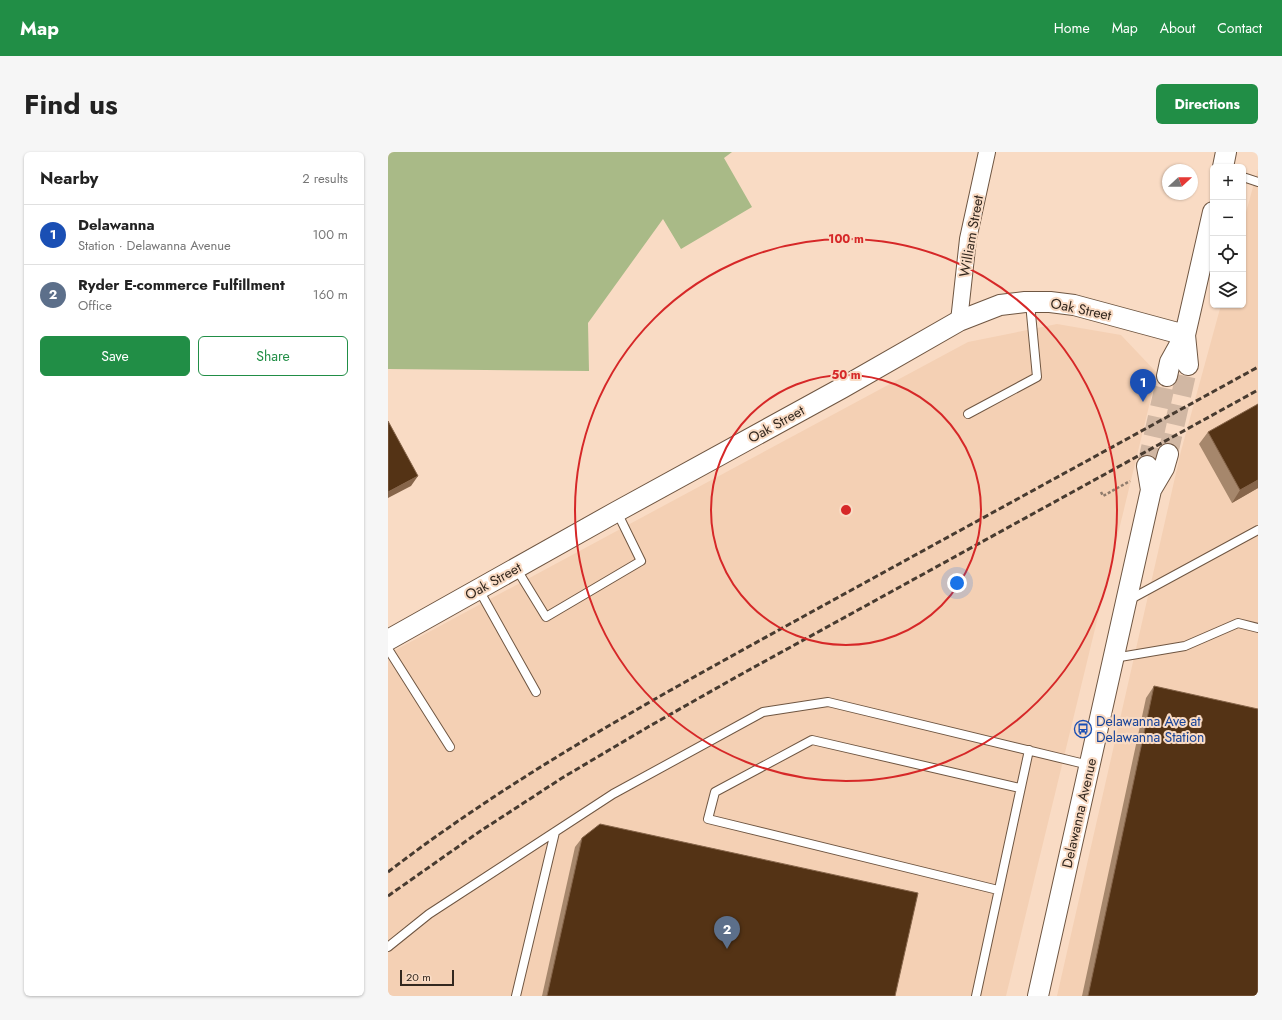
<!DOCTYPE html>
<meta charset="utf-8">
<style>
body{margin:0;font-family:Jost,sans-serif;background:#f6f6f6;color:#222}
.controls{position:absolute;right:12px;top:12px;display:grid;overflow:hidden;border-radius:6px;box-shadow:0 1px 3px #0004}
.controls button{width:36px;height:36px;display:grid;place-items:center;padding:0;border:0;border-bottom:1px solid #e0e0e0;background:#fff;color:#222;font:20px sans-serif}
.compass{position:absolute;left:774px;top:12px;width:36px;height:36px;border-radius:50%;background:#fff;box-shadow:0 1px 3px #0004;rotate:69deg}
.scale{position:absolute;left:12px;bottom:10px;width:54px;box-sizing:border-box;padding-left:4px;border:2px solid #33281f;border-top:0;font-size:11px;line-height:14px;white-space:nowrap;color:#33281f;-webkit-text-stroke:3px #f9dbc4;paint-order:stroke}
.you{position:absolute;left:569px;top:431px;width:14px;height:14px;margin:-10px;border:3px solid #fff;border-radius:50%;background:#1a73e8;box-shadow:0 0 0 6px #1a73e833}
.badge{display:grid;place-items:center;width:26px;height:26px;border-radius:50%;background:#218e46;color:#fff;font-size:13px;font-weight:700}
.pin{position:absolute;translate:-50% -33px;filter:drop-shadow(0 1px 2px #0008)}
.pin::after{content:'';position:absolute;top:21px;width:14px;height:12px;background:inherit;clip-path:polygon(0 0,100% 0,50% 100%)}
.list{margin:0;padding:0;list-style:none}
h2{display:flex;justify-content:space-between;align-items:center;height:52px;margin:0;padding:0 16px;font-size:17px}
h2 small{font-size:13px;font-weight:400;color:#767676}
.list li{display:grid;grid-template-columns:26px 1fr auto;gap:12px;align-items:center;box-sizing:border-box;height:60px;padding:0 16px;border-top:1px solid #e0e0e0}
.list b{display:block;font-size:15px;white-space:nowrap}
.list p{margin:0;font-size:13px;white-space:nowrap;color:#767676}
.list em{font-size:13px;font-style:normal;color:#767676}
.actions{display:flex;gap:8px;padding:12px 16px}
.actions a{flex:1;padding:9px 0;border:1px solid #218e46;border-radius:6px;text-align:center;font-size:14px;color:#218e46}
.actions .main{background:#218e46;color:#fff}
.icon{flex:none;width:22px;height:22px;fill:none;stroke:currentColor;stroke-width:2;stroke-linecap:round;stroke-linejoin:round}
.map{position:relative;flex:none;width:870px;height:844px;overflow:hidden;border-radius:6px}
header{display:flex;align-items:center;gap:24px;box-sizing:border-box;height:56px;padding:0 20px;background:#218e46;color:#fff}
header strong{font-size:19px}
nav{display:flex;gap:22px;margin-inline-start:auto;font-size:14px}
.intro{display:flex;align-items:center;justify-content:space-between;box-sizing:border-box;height:96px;padding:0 24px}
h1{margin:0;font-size:28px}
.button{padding:10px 18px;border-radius:6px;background:#218e46;color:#fff;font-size:14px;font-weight:700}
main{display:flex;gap:24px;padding:0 24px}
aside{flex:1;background:#fff;border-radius:6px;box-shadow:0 1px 3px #0004}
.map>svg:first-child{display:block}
.built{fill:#f4d0b4}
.green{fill:#a9ba87}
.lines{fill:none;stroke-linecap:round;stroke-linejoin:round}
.tertiary-tunnel{stroke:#d1b7a3;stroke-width:20;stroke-dasharray:20 10;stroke-linecap:butt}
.service-casing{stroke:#6f5642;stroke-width:10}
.minor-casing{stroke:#6f5642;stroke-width:18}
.tertiary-casing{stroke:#6f5642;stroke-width:22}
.path{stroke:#8f7b6c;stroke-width:2.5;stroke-dasharray:3 2;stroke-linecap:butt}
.service{stroke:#fff;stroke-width:8}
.minor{stroke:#fff;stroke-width:16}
.tertiary{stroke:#fff;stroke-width:20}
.rail{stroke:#483b30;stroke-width:3;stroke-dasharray:6 3;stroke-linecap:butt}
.wall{fill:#a6876c}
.shaded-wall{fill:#86654a}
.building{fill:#543315;stroke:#86654a}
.ring{fill:none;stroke:#d62828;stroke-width:2}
.labels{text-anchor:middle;stroke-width:4;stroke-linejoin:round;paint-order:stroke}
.street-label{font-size:14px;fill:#33281f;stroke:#f9dbc4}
.transit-label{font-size:14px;fill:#164399;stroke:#f9dbc4;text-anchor:start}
.centre{fill:#d62828;stroke:#f9dbc4;stroke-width:2}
.ring-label{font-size:12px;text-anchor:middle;font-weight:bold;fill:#d62828;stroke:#f9dbc4;stroke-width:4;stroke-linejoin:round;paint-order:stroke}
</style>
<header>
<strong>Map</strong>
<nav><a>Home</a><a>Map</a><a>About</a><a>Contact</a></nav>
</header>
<div class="intro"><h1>Find us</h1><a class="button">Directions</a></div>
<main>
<aside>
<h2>Nearby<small>2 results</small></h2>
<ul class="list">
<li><span class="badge" style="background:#1a4fb4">1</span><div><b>Delawanna</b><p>Station · Delawanna Avenue</p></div><em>100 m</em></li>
<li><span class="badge" style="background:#5c6f8a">2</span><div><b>Ryder E-commerce Fulfillment</b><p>Office</p></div><em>160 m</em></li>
</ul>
<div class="actions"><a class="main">Save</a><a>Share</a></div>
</aside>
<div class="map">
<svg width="870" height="844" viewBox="0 0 870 844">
<rect width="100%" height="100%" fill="#f9dbc4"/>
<path class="built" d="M870 17V844H669L793 299 833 153H855V71Z
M669 172 733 183 769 221 618 844H0V502L580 190Z"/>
<path class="green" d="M0 0H344L336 6 364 55 293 97 275 67 200 171 201 219 0 217Z"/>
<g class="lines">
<path class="tertiary-tunnel" d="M780 302 800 213
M759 314 779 224"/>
<g class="service-casing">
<path id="service" d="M855 25 870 30
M580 262 649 225 642 151
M128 416 158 465 253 409 229 360
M91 438 148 540
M741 448 870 378
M0 497 62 595
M726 506 797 494 850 471 870 476
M610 738 320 667 327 640 424 588 632 636
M0 795 41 762 225 642 375 560 440 550 701 613
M128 844 167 680
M588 844 641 598"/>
</g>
<g class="minor-casing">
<path id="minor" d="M571 169 580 87 599 0"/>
</g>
<g class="tertiary-casing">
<path id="tertiary" d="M835 15 838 0
M797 183 800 213
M779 224 782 210 797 183 825 60
M759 314 763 338
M0 488 228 360 454 236 571 169 612 153 637 150H662L686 153 797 183
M650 844 763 338 776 316 780 302"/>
</g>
<path class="path" d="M713 340 715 344 742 329"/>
<use href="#service" class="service"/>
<use href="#minor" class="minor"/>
<use href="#tertiary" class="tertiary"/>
<path class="rail" d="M0 720C130 620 275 542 418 463 569 380 719 298 870 215
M0 744 91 680 174 626 260 575 350 524 870 238"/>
</g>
<path class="wall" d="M820 280 870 336 844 351 811 292Z
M766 534 870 844H694L758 546Z
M194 686 507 844H154L187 695Z"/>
<path class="shaded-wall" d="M30 324 23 334 0 346V340Z
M870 328V336L844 351 852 338Z"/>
<path class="building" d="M870 252V328L852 338 820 280Z
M0 269 30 324 0 340Z
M766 534 870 557V844H700Z
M212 672 530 741 507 844H159L194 686Z"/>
<g class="ring">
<circle cx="458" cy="358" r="135"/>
<circle cx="458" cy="358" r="271"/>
</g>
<defs>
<g id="bus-ring" transform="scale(0.9)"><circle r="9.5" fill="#f9dbc4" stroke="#1a4fb4" stroke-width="1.5"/><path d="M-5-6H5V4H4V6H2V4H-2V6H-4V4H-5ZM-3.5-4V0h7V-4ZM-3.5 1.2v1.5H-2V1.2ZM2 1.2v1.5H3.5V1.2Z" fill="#1a4fb4"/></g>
</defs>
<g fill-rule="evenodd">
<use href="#bus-ring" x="695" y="577"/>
</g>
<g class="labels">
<g class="street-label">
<text transform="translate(583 84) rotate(-80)" y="5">William Street</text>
<text transform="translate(693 157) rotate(12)" y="5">Oak Street</text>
<text transform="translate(388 272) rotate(-29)" y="5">Oak Street</text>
<text transform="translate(105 429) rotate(-29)" y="5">Oak Street</text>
<text transform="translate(691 661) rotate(-77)" y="5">Delawanna Avenue</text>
</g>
<g class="transit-label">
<text x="708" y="574">Delawanna Ave at<tspan x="708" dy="16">Delawanna Station</tspan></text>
</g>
</g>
<circle cx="458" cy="358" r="6" class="centre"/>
<g class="ring-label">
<text x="458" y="91">100 m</text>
<text x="458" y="227">50 m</text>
</g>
</svg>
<div class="controls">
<button>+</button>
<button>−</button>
<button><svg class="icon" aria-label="locate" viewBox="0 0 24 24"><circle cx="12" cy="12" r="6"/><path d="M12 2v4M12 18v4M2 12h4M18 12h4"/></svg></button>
<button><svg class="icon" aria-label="layers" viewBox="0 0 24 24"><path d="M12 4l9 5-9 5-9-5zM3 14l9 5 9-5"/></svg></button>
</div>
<svg class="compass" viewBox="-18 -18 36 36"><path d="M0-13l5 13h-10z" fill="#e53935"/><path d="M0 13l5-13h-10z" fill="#767676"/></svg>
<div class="scale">20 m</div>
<div class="you"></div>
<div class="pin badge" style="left:755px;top:250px;background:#1a4fb4">1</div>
<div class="pin badge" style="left:339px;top:797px;background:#5c6f8a">2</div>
</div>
</main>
